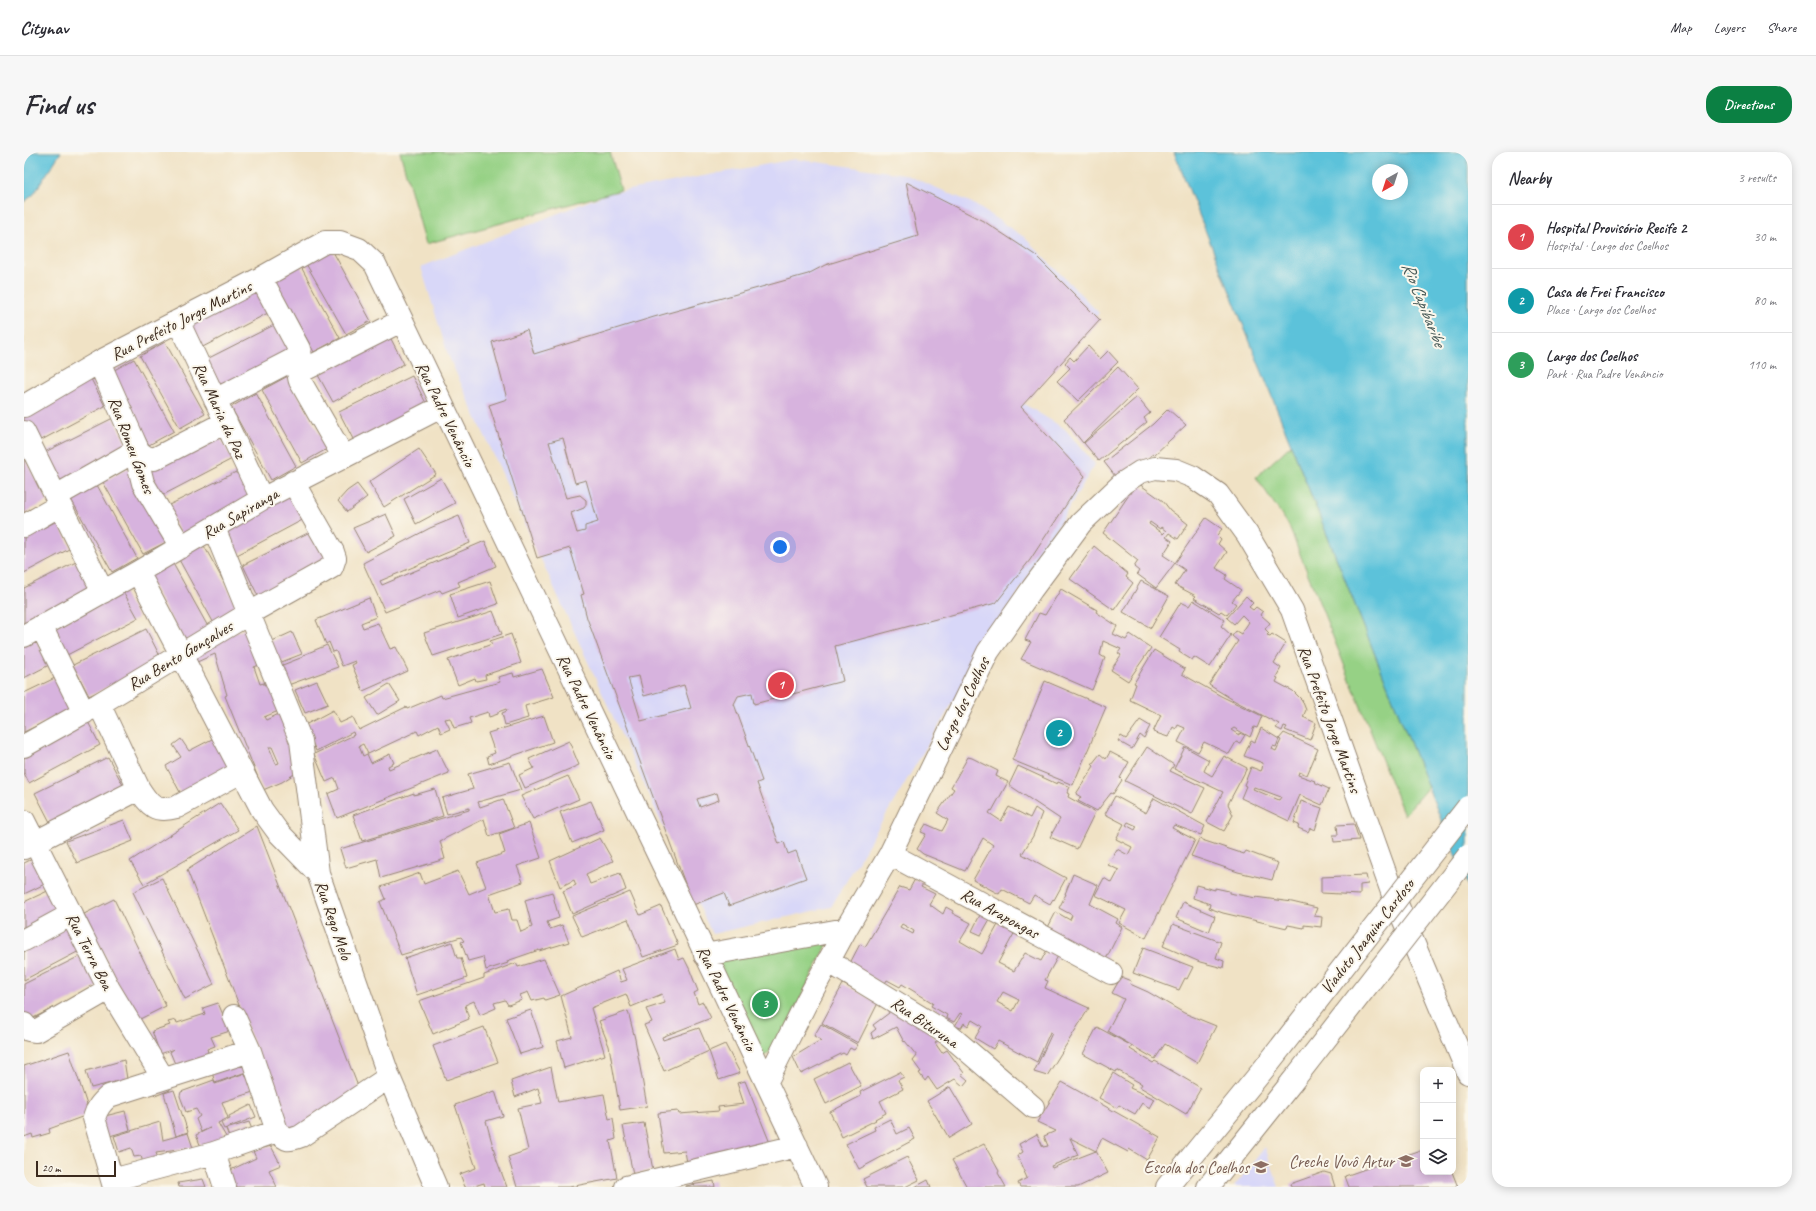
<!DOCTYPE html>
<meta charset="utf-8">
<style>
body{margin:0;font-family:Caveat,sans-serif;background:#f7f7f7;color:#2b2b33}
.controls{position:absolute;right:12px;bottom:12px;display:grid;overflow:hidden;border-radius:8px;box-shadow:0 2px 10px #0003}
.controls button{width:36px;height:36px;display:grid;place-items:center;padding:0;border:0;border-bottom:1px solid #e1e1e2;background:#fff;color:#2b2b33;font:20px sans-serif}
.compass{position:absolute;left:1348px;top:12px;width:36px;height:36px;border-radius:50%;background:#fff;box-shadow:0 2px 10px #0003;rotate:219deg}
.scale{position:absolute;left:12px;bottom:10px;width:80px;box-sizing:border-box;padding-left:4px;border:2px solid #3b2a1e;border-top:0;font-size:11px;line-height:14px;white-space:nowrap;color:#3b2a1e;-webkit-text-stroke:3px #fbf7ec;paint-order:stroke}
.you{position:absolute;left:756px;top:395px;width:14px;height:14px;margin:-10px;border:3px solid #fff;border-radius:50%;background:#1a73e8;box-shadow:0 0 0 6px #1a73e833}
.badge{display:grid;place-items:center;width:26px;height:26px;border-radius:50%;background:#0b8043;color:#fff;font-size:13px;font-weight:700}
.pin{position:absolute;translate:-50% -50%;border:2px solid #fff;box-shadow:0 1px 4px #0006}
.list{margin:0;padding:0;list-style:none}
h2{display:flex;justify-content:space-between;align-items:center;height:52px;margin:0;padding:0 16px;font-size:17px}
h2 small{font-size:13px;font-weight:400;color:#7c7c81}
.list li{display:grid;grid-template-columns:26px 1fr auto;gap:12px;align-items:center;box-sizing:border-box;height:64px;padding:0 16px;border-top:1px solid #e1e1e2}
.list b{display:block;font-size:15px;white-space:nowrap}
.list p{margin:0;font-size:13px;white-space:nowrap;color:#7c7c81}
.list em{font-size:13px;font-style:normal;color:#7c7c81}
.icon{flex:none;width:22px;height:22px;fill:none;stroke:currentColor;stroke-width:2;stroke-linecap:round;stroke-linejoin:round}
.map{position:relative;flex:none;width:1444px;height:1035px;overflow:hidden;border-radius:16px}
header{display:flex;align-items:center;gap:24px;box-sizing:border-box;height:56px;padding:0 20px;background:#fff;border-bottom:1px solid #e1e1e2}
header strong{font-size:19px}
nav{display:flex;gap:22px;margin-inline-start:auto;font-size:14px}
.intro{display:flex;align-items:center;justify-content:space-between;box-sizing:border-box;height:96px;padding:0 24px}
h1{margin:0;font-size:28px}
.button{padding:10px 18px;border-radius:16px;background:#0b8043;color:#fff;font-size:14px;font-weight:700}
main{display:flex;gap:24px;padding:0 24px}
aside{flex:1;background:#fff;border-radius:16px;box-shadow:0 2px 10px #0003}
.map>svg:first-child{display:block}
.built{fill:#d8d7f8}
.green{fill:#96d185;stroke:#687e52}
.water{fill:#5cc2da;stroke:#4c767c;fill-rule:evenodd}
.building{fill:#d7b3de;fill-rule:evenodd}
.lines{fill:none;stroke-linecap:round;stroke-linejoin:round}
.minor-casing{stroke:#968672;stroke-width:24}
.minor{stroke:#fff;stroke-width:22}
.minor-bridge-casing{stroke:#968672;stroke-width:24;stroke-linecap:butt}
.minor-bridge{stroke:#fff;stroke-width:22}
.labels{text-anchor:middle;stroke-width:4;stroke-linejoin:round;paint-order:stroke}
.street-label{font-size:17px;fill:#3b2a1e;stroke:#fbf7ec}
.education-label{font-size:17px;fill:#785e54;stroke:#fbf7ec;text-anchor:end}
.water-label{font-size:18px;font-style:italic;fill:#455856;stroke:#fbf7ec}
</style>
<header>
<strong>Citynav</strong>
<nav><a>Map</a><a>Layers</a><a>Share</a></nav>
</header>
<div class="intro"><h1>Find us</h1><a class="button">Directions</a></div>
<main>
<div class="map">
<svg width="1444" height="1035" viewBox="0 0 1444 1035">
<rect width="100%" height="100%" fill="#fbf7ec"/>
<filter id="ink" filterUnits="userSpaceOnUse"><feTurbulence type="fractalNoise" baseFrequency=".025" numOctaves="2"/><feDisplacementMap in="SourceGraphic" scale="8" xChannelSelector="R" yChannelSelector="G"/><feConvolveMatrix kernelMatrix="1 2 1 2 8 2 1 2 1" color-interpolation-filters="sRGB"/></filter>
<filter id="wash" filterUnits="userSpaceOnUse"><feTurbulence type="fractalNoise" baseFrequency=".012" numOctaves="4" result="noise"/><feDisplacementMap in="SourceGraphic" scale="16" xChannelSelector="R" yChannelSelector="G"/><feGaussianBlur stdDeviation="0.9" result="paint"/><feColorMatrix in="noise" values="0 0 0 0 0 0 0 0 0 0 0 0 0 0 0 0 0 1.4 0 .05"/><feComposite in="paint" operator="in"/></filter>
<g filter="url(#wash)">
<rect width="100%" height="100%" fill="#f0e2c5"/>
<path class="built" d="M771 7 880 22 948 51 1000 85 1075 161 1000 252 1041 277 1071 312 807 755 688 782 424 203 397 115 583 42Z
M1241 995 1255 1035H1210Z"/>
<path class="green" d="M376 0H586L597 38 402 92Z
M1267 293 1404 635 1380 663 1264 372 1232 325Z
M809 781 753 894 731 911 686 810Z"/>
<path class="water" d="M0 0H37L9 43 0 50Z
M1150 0H1444V735ZM1354 18H1378V42H1354Z"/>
<g id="blocks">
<path class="building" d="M882 30 961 70 1011 103 1076 168 997 255 1061 324 1006 408 972 451 811 494 819 529 730 552 728 541 714 544 710 552 738 629 733 631 755 692 760 690 764 702 772 699 782 726 705 754 700 741 669 753 563 466 557 443 560 442 546 396 513 406 465 253 483 247 468 190 503 178 510 202 630 165 784 122 801 113 894 84ZM539 286 551 331 562 328 574 370 561 374V379L553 381 547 361 560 356 562 353V348L556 343 542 346 525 290ZM615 524 620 544 660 533 667 556 617 569 604 526ZM693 641 695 648 676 655 673 647Z
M307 96 347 169 322 182 281 110Z
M276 113 316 186 290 200 250 127Z
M229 133 244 161 173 198 158 171Z
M252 172 268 203 195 239 179 209Z
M366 185 380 212 309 250 294 223Z
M141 190 181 262 156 276 116 204Z
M1064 194 1076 207 1084 199 1094 210 1054 249 1033 229 1046 216 1041 211 1046 205 1050 209Z
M110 207 150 279 125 293 85 221Z
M1094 215 1114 237 1059 291 1040 267Z
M264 224 303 297 278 311 238 238Z
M388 224 404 255 331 291 315 260Z
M67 227 81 254 10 292 0 273V263Z
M232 241 272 314 247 328 207 255Z
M1113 245 1126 261 1120 266 1123 270 1075 309 1060 291Z
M1144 257 1162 273 1130 303 1129 302 1095 329 1080 310 1129 272Z
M89 266 105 297 32 333 17 302Z
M193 280 208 307 137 344 122 317Z
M395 297 412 322 360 355 345 330Z
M0 306 24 349 0 361Z
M104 316 144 389 119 402 79 330Z
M216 318 232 349 159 386 143 354Z
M417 326 431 351 392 372 380 347Z
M1111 329 1139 349 1146 358 1164 372 1154 387 1145 381 1142 385 1148 389 1139 403 1151 411 1182 366 1198 377 1193 383 1197 387 1194 392 1203 400 1192 416 1203 423 1201 427 1217 438 1208 449 1212 452 1203 463 1197 459 1195 461 1170 446 1172 444 1151 433 1161 418 1151 411 1132 436 1113 422 1115 419 1110 415 1114 409 1079 381 1107 340 1104 337ZM1126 370 1136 377 1137 375 1142 379 1139 382 1125 372Z
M333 332 343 345 323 360 314 349 323 339Z
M73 333 113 406 88 420 47 347Z
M269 338 284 365 213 403 198 375Z
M362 362 372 384 342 400 329 376Z
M435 364 446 391 356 429 358 433 461 389 472 414 434 430 436 434 418 441 416 438 361 460 339 411 406 376Z
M33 369 47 396 0 421V386Z
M292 377 307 408 234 444 219 413Z
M178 390 218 463 193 477 153 404Z
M1070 394 1104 422 1102 425 1109 431 1090 458 1046 427Z
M56 408 71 439 0 474V436Z
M147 408 187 480 162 494 122 421Z
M466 429 474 452 434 466 426 442Z
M1117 429 1145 444 1127 476 1099 460Z
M1037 437 1073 458 1072 460 1093 474 1089 482 1102 488 1106 482 1127 496 1104 529 1087 518 1097 503 1094 501 1097 497 1079 489 1076 503 1081 506 1068 538 997 507 1007 490 1001 488 1015 461 1021 463Z
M99 439 114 466 43 503 28 476Z
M1222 444 1229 451 1225 455 1229 458 1232 455 1239 460 1237 463 1246 471 1241 477 1245 481 1243 483 1246 484 1248 482 1262 491 1250 511 1257 516 1252 525 1254 526 1252 530 1269 539 1278 548 1282 558 1279 565 1292 571 1286 588 1261 578 1263 575 1260 574 1258 579 1252 576 1255 572 1211 549 1185 533 1214 489 1208 484 1212 479 1217 482 1225 470 1218 463 1210 472 1203 466Z
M345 446 352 465 337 471 339 476 354 471 366 497 372 495 384 519 339 539 328 513 332 511 331 509 318 514 312 499 309 500 305 490 302 492 292 468Z
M1169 448 1201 468 1197 474 1207 483 1186 515 1170 505 1168 508 1155 500 1156 498 1135 485 1157 450 1165 454Z
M469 459 478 482 409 504 400 481Z
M224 476 240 511 230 515 236 532 240 531V533L248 530 257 558 240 565 242 568 259 560 278 617 258 630 239 638 201 544 203 543 191 502 173 510 168 497ZM245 595H248L255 611 252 612Z
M122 477 138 508 65 544 49 513Z
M268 480 278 502 255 511 246 490Z
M487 482 497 511 461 523 462 527 452 529 451 526 434 533 424 508 468 492 466 489Z
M11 486 25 513 0 526V491Z
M303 493 314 515 264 533 256 514 279 505V503Z
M1130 498 1161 517 1158 522 1197 544 1238 564 1233 576 1230 575 1226 585 1210 576 1207 578 1215 583V581L1221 583 1216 591 1212 590 1205 602 1180 590 1174 600 1154 590 1161 576 1154 573 1152 577 1149 575 1144 585 1129 580 1137 563 1106 548 1112 532 1110 531Z
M518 517 530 545 501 554 504 566 481 573 478 561 483 559 482 557 474 560V562L465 565 464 560 445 566 447 571 430 576 426 566 421 567 426 577 417 581 414 573 395 583 393 579 344 602 339 592 335 594 339 604 343 602 347 611 366 602 370 611 364 614 365 617 413 597 425 621 313 666 304 642 315 637 311 626 302 630 290 602 330 583 329 580 292 599 281 573 309 558 316 571 329 565 335 578 382 555 383 557 417 543 418 546 476 530 474 525 489 521 490 525Z
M33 525 49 556 0 580V541Z
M293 529 304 552 281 561 271 538Z
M1021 529 1082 555 1049 633 988 608Z
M365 532 376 549 353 563 342 546Z
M520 564 529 590 465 612 463 604 471 601 464 581Z
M62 566 76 593 5 631 0 621V598Z
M1116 568 1126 574 1120 586 1116 583 1108 597 1094 589 1097 584 1102 587Z
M1237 576 1255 587 1252 595 1249 594 1248 597 1252 599 1257 588 1255 587 1260 581 1294 597 1283 623 1275 620 1274 623 1291 629 1290 630 1305 637 1298 653 1276 643 1265 669 1217 646 1222 634 1220 633 1227 615 1237 619 1238 617 1239 611 1220 604 1227 588 1231 590ZM1230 635 1257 645 1255 648 1229 637Z
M190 586 206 613 157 642 142 614 157 605 149 593 157 587 165 599Z
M545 589 555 613 501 636 495 623 510 616 505 607Z
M1123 595 1150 613 1146 619 1181 636 1168 662 1101 629Z
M1161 595 1185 608 1180 619 1188 624 1200 604 1223 616 1204 652 1209 663 1200 679 1183 670 1199 640 1150 617Z
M1086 600 1105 610 1096 626 1098 628 1089 642 1087 641 1073 659 1054 649 1057 645 1052 642 1070 614 1068 612 1076 602 1082 607Z
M84 605 100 635 27 672 11 641Z
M944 605 948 606 974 619 972 624 984 630 968 659 967 658 965 661 977 669 985 655 1006 666 1011 656 1018 661 1009 684 998 702 1042 726 1030 748 1029 747 1026 752 1010 743 1005 751 978 737 975 742 949 728 969 693 959 686 941 719 899 702 893 697 902 682 897 680 902 672 918 679 924 668 913 661 930 637 927 635Z
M486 610 497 638 454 650 456 655 479 647 490 676 465 684 460 667 416 689 421 707 357 726 353 707 322 716 316 697 445 658V656L423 662 418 646 449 637 444 622Z
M994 614 1033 632 1034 630 1046 635 1043 641 1045 642 1044 645 1071 660 1053 697 1026 685 1036 667 985 633Z
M544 624 555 647 509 667 497 644Z
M411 637 419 664 338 689 329 663 390 641V643Z
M1091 644 1122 661 1130 646 1181 674 1177 683 1150 673 1148 676 1171 688 1122 786 1095 771 1102 758 1071 743 1080 726 1088 731 1095 718 1084 713 1093 697 1104 703 1108 695 1092 687 1100 672 1081 662ZM1104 670 1113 674 1111 678 1102 673Z
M567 649 580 678 548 691 536 660Z
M1277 649 1298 656 1291 678 1286 676 1284 680 1274 676 1275 673 1270 671Z
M196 651 214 678 120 732 106 709Z
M100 668 109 689 53 711 42 689Z
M505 671 517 706 493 714 499 730 465 742 471 760 485 757 488 768H493L497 780 508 775 501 748 528 740 535 766 523 770 526 777 538 773 545 790 515 799V798L483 809 484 811 462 818 459 805 444 809 437 790 440 789 437 785 377 803 356 750 362 747 357 735 396 721 400 732 434 719 445 742 462 735 453 711 481 701 475 682Z
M1330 672 1335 688 1310 690 1309 683H1314L1313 673Z
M233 674 335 937 265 983 163 718Z
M576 686 589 709 562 722 566 732 596 721 602 738 548 762 539 739 552 733 550 728 536 735 526 709Z
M1175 687 1220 702 1222 699 1254 711 1248 728 1214 720 1167 704Z
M15 704 27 729 0 742V711Z
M1049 722 1074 733 1066 752 1094 767 1092 771 1098 775 1082 807 1022 779 1032 760 1046 768 1048 763 1035 756 1042 742H1041Z
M1342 723 1344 732 1336 733V743L1297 741V725Z
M138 726 190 832 161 847 109 740Z
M891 727 899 732 897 735 911 742 905 752 919 762 922 755 929 759 928 761 947 771 936 789 958 802 976 769 992 778 974 811 990 819 1001 801 1017 809 1023 798 1034 804 1021 828 1024 829 1021 836 1065 856 1023 924 1010 920 1028 881 1026 880 1013 910 974 889 969 897 951 886 958 874 948 868 944 874 940 871 937 876 931 874 938 862 936 861 930 870 922 866 923 863 907 854 909 851 878 832 876 835 863 828 860 833 825 813 836 792 841 795 876 735 885 738ZM878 772 890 779 889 782 876 775ZM979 840 995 848 989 859 973 850Z
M1172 733 1191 738V736L1205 739V741L1232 746 1231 745 1268 750 1293 756 1290 764 1298 765 1297 775 1280 773V776L1264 773 1263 776 1199 761 1185 756 1186 752 1169 746Z
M30 736 43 761 0 782V750Z
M606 740 616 763 637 754 654 793 619 805 604 767 558 785 548 764Z
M90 747 142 854 112 869 60 762Z
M1159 750 1191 764 1185 780 1152 766Z
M957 761 966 767 957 783 948 779Z
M45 770 59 797 0 828V794Z
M1149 772 1197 790 1192 806 1200 809 1199 816 1176 810 1139 794Z
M428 790 433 806H437L443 826 393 843 381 806Z
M1119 796 1169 815 1163 827 1161 826 1155 838 1109 821Z
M651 797 655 808 660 806 665 816 674 839 670 841 674 852 679 850 687 866 638 885 639 888 675 876 685 899 640 919 620 873 628 870 622 857 641 851 638 842 607 855 602 842 567 856 581 903 540 916 533 889 548 885 537 844 593 819 597 830 603 828 598 817Z
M60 802 76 833 3 869 0 864V832Z
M520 807 536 843 521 848 520 846 508 849 504 840 496 843 498 848 484 853 481 848 470 851 472 856 456 863 450 849 441 853 445 867 409 882 395 849 460 826V823L492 811 494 815Z
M1097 825 1107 829 1106 832 1124 840 1160 861 1192 874 1173 911 1141 892 1131 907 1083 879 1100 847 1088 841Z
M819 832 854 851 834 891 798 871Z
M194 851 206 879 187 885 191 894 183 897 187 910 154 919 146 900 150 897 136 902 128 879 146 873 144 870 152 868 153 871 181 862 179 856Z
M866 856 900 874 914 889 911 891 918 901 923 898 940 921 937 922 944 928 939 934 931 927 913 938 904 925 901 929 895 921 897 920 889 909 893 904 881 889 880 890 872 875 849 887 847 881 852 877 849 873 865 861 864 859Z
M507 858 519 895 496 902 482 866Z
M604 859 611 887 623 954 596 958 585 894 575 869Z
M797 872 834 893 830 898 826 896 822 903 819 901 777 922 769 905 797 888 790 884Z
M460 875 474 910 422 928 409 894Z
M1073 875 1108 894 1106 897 1129 911 1131 909 1177 936 1162 962 1116 935 1118 932 1093 918 1092 920 1059 902Z
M701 892 716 921 695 928 685 899Z
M45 899 66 962 25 977 26 981 9 986 8 982 0 985V914Z
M219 906 225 919 191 931 188 920Z
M100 908 103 927 67 936 62 919Z
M824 910 837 934 802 952 790 927Z
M527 915 534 950 580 942 585 967 589 966 592 987 586 989 593 1026 545 1035H493L484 1005 504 998 494 956 518 951 514 936 491 945 487 929Z
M876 920 880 925 874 928 879 937 856 949 862 961 851 967 852 968 818 985 806 960 837 944 836 940Z
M221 921 229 940 198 950 204 966 194 971 205 990 180 1002 172 983 186 976 177 980 172 967 176 964 172 957 162 960 156 944 157 940 190 928 191 932Z
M1089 921 1108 933 1106 936 1131 947 1126 956 1118 951 1111 962 1095 953 1093 956 1075 946Z
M142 927 146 938 131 944 127 932Z
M721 929 746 991 663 1011 661 999 640 1001 634 961 654 959 655 962 695 959 694 955 720 952 713 931Z
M1038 930 1136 985 1123 1008 1105 997 1104 1000 1078 986 1072 999 1046 986 1054 1003 1027 1014 1028 1016 1072 999 1084 1021 1054 1035H996L994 1031 1003 1026 993 1004 999 1000 995 992 1013 982 1019 995 1024 994 1020 984 1032 979 1013 970Z
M926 935 948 972 925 986 903 949Z
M150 938 164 980 152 984 140 941Z
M471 939 479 964 462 969 473 1009 483 1035H461L460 1031 447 1035H441L436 1022 452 1016 431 953Z
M227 953 232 965 200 977 197 971 206 967 205 964Z
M101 959 106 978 79 986 73 966Z
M866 967 873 982 885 976 891 987 835 1017 822 992 851 978 850 975Z
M136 970 139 988 164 981 169 996 132 1001 136 1012 119 1011 117 1004 110 1005 107 996 95 1000 90 984Z
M225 970 231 985 208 993 202 977Z
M620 971 629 1018 609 1022 599 974Z
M960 992 975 1019 974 1021 982 1035H943L928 1008Z
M247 994 257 1013 245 1018 253 1035H205L198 1022 232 1006 229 999Z
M1399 997V1020H1428L1434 1035H1325L1321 1024Z
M883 1005 895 1028 881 1035H843L839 1027Z
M1300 1020 1307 1022 1311 1035H1267L1266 1032Z
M179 1027 182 1035H155L154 1031Z
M904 1028 907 1035H891Z
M690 1029 691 1035H662V1034Z"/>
</g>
</g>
<g filter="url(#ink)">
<use href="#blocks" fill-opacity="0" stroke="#968672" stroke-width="1"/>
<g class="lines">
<g class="minor-casing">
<path id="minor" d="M237 126 275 197C277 207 272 220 276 229L319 304
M154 169 238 347
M75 210 115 300V315L119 331 157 395
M274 221 377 169
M191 248 276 204
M0 254 75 210 237 126 301 90H316L335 97 351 112 653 742 792 1035
M0 280 79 440
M32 344 106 302 115 300 122 305 130 307 202 270
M0 374 36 353
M190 376 277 589 294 721
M114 420 238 658 254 680 294 721 365 925 412 1035
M17 474 60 561
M0 484 114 420 238 347 419 254
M75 552 115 637C126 654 131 661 153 655L217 620
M0 594 75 552 224 462 308 415 311 406 309 400 269 330
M0 669 85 837 139 926
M0 696 115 637
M866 702 1087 821
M0 788 48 762
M681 803 822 777
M804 809 924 882 1009 955
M210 864 226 899 253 979C262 989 264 989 277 984L365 925
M0 872 5 878 12 879 85 837
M743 929 784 847 822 777 866 702 964 500 1008 437 1057 371 1099 331 1116 320 1131 316 1152 318 1169 325 1194 342 1223 382 1268 458 1368 740 1444 921
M190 1001 201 1035
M88 1028 190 1001 253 979
M90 1035 70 966C73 956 77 951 85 944L226 899
M602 1035 773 994
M1143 1035 1243 913
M1184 1035 1268 930"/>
</g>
<use href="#minor" class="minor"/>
<g class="minor-bridge-casing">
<path id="minor-bridge" d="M1243 913 1444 655
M1268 930 1444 704"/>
</g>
<use href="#minor-bridge" class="minor-bridge"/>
</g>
</g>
<defs>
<g id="school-bare" transform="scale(1.2)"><path d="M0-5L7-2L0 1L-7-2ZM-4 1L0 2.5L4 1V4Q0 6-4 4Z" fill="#8d6e63" stroke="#fbf7ec" stroke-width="2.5" paint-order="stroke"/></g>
</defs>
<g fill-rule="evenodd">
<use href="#school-bare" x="1382" y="1009"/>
<use href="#school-bare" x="1237" y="1015"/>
</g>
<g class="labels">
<g class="street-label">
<text transform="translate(157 168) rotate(-27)" y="6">Rua Prefeito Jorge Martins</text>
<text transform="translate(196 258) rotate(65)" y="6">Rua Maria da Paz</text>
<text transform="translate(422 262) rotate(64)" y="6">Rua Padre Venâncio</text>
<text transform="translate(108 293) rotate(69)" y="6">Rua Romeu Gomes</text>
<text transform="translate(216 361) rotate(-30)" y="6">Rua Sapiranga</text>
<text transform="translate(156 503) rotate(-31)" y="6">Rua Bento Gonçalves</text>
<text transform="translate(938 552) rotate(-64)" y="6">Largo dos Coelhos</text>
<text transform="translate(563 554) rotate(64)" y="6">Rua Padre Venâncio</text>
<text transform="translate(1306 567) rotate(70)" y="6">Rua Prefeito Jorge Martins</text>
<text transform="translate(976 761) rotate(29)" y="6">Rua Arapongas</text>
<text transform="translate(310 768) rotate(71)" y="6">Rua Rego Melo</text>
<text transform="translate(1343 784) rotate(-52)" y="6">Viaduto Joaquim Cardoso</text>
<text transform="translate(66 799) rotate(63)" y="6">Rua Terra Boa</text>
<text transform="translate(703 846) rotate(64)" y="6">Rua Padre Venâncio</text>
<text transform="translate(901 870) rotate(34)" y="6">Rua Bituruna</text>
</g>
<g class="education-label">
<text x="1370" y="1015">Creche Vovô Artur</text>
<text x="1225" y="1021">Escola dos Coelhos</text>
</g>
<g class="water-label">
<text transform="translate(1400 152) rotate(68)" y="6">Rio Capibaribe</text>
</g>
</g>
</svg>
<div class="controls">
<button>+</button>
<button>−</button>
<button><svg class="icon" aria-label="layers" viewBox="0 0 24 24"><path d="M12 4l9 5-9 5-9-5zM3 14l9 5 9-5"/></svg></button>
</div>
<svg class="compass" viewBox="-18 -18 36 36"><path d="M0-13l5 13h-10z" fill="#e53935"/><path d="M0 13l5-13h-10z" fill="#7c7c81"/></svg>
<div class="scale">20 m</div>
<div class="you"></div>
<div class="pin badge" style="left:757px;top:533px;background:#e0444e">1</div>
<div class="pin badge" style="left:1035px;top:581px;background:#0f9aa8">2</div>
<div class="pin badge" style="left:741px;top:852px;background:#2e9e5b">3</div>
</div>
<aside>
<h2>Nearby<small>3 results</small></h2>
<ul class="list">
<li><span class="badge" style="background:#e0444e">1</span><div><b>Hospital Provisório Recife 2</b><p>Hospital · Largo dos Coelhos</p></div><em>30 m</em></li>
<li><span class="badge" style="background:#0f9aa8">2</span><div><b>Casa de Frei Francisco</b><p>Place · Largo dos Coelhos</p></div><em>80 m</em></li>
<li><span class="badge" style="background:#2e9e5b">3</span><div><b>Largo dos Coelhos</b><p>Park · Rua Padre Venâncio</p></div><em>110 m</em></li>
</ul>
</aside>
</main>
